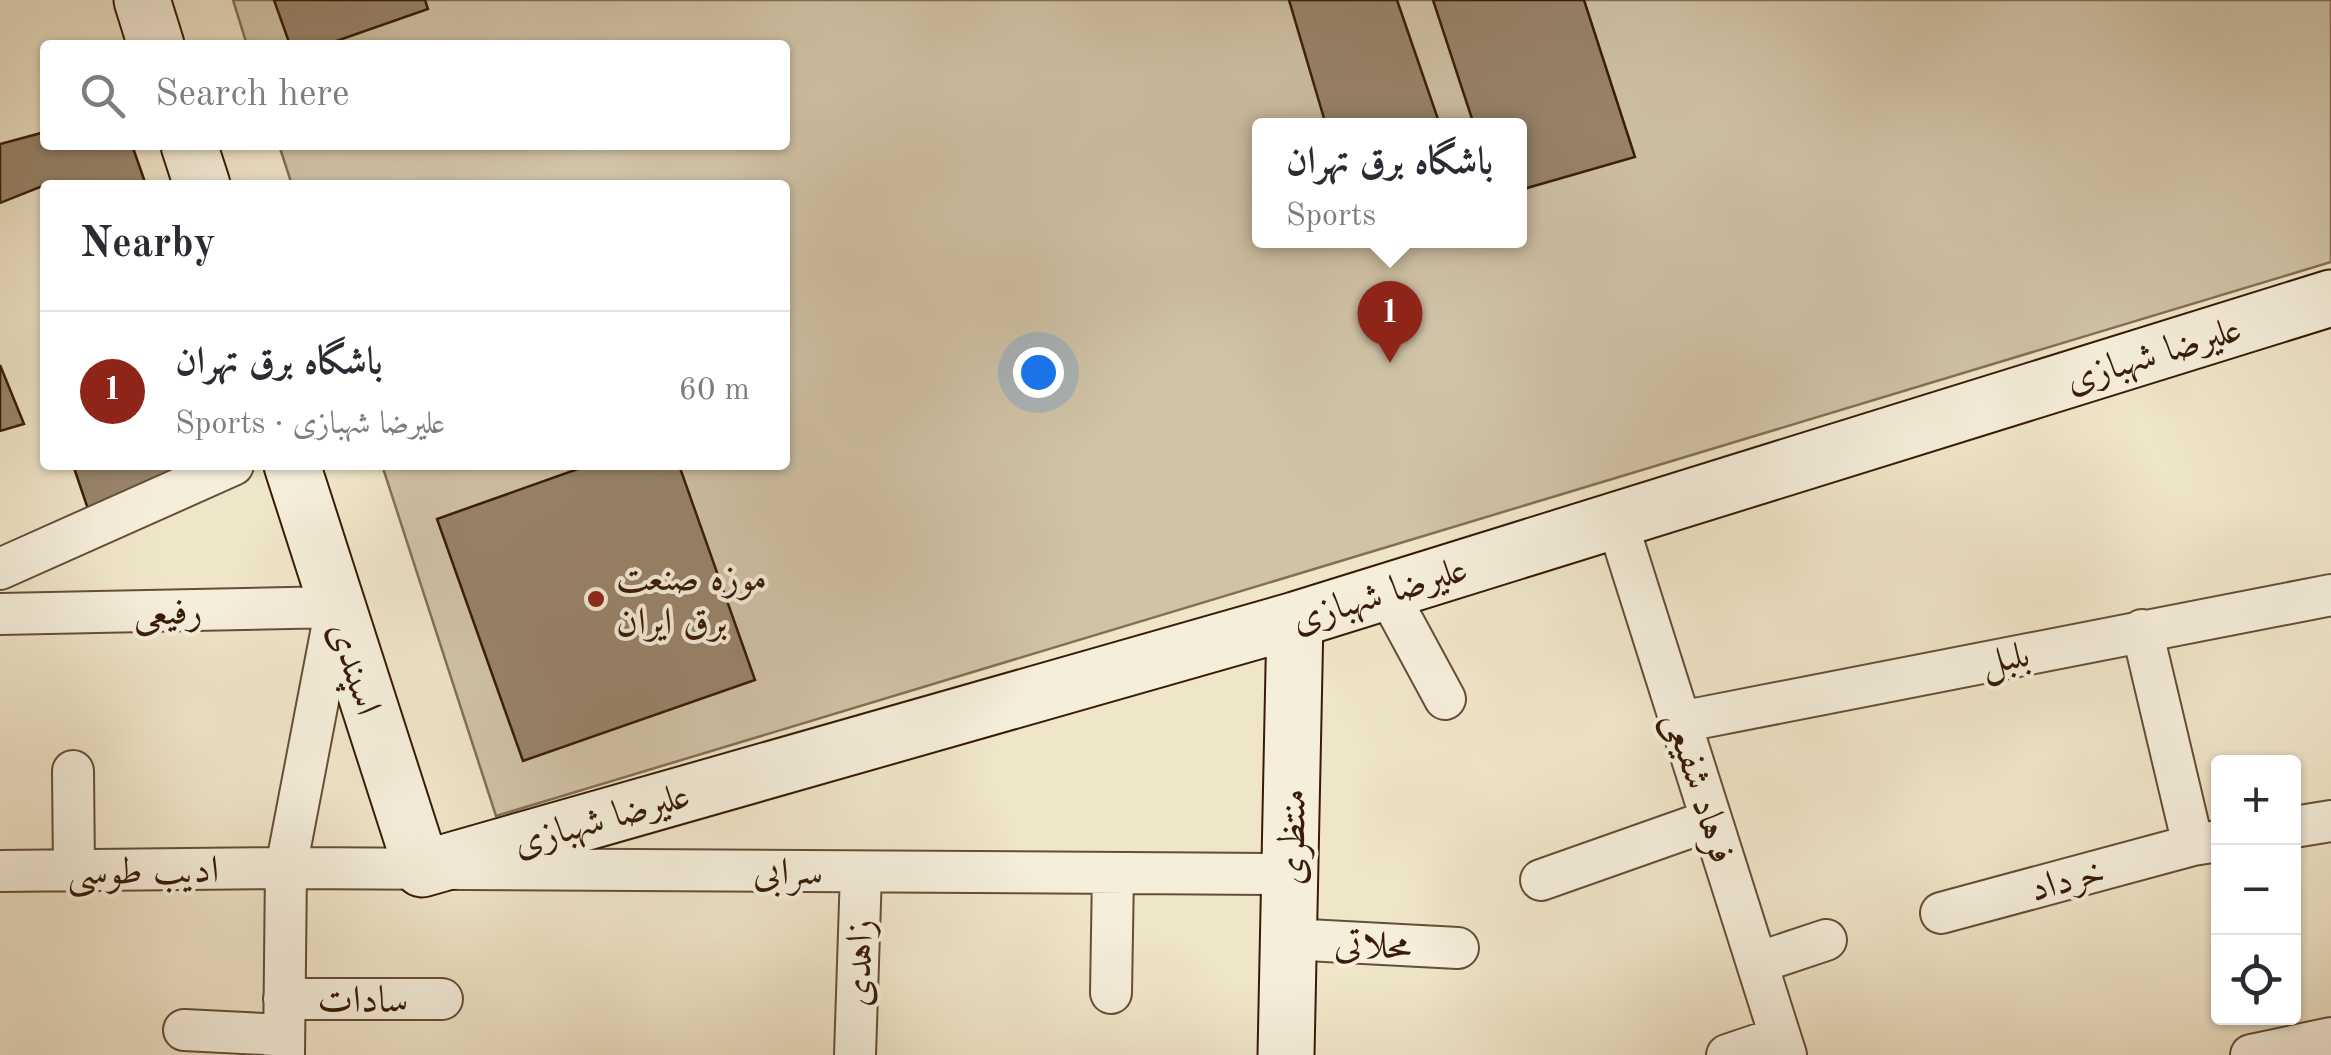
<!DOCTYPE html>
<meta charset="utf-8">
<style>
body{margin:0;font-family:"Old Standard TT",Amiri,serif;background:#f2f2f3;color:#2b2b33}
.controls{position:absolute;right:30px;bottom:30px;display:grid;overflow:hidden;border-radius:10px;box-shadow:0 2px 8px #0004}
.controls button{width:90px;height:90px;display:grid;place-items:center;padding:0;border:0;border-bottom:2px solid #e1e1e2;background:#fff;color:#2b2b33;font:50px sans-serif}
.you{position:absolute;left:1038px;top:372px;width:35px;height:35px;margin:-25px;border:8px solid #fff;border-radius:50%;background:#1a73e8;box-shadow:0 0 0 15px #1a73e833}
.badge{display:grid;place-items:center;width:65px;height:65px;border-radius:50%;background:#8f2418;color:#fff;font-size:32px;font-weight:700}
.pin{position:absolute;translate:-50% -82px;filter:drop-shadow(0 2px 5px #0008)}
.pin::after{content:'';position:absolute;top:52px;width:35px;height:30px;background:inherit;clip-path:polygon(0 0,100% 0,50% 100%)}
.popup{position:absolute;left:1252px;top:118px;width:275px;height:130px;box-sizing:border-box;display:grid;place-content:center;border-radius:10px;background:#fff;filter:drop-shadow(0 2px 8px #0005);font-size:32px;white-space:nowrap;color:#7c7c81}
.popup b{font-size:38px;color:#2b2b33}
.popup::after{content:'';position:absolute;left:50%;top:100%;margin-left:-20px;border:20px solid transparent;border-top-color:#fff}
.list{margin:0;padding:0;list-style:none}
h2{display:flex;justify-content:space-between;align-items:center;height:130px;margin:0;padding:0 40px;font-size:42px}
h2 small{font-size:32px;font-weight:400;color:#7c7c81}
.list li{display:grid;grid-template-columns:65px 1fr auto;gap:30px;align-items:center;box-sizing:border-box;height:160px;padding:0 40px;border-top:2px solid #e1e1e2}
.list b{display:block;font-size:38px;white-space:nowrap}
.list p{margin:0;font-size:32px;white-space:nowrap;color:#7c7c81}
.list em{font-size:32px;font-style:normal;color:#7c7c81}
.icon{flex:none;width:55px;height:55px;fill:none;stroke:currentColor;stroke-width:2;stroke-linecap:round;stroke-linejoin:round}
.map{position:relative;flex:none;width:2331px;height:1055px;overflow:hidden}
.search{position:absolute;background:#fff;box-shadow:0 2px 8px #0004;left:40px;top:40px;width:750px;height:110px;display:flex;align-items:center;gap:25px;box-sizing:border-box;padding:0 35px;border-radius:10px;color:#7c7c81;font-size:38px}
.panel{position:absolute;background:#fff;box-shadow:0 2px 8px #0004;left:40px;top:180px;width:750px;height:290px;border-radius:10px}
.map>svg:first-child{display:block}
.green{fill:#d0c3a7;stroke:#846f56;stroke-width:2.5;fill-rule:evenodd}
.building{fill:#98846b;stroke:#391b06;stroke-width:2.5}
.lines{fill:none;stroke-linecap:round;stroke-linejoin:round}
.minor-casing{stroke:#664e36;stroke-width:44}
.secondary-casing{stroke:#391b06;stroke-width:59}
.minor{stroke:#f5eedb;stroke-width:40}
.secondary{stroke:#f5eedb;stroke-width:55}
.poi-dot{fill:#8f2418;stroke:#f5eedb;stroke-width:4}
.labels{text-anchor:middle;stroke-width:8;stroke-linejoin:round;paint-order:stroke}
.street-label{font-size:38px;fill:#391b06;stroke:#f5eedb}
.poi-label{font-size:38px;fill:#391b06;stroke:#f5eedb;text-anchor:start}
</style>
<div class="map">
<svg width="2331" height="1055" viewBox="0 0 2331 1055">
<rect width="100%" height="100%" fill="#efe5c8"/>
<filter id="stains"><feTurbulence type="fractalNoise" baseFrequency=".002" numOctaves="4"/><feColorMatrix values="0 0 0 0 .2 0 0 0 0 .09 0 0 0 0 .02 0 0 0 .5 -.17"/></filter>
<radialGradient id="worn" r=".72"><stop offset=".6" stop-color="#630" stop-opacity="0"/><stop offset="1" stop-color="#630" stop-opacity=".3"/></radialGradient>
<path class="green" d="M233 0H2331V262L496 816 382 465H785V185H292L279 145H785V45H247ZM1260 125H1520V240H1260Z"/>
<path class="building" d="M274 0H425L428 9 325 45H290Z
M1289 0H1397L1440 125H1326Z
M1433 0H1584L1635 157 1520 190V125H1474Z
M45 132V145H57L58 149 70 145H132L146 185H45L0 203V144Z
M0 365 24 424 0 431Z
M73 465H187L89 512Z
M589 465H679L755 680 523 761 437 519Z"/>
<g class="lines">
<g class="minor-casing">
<path id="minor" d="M1616 519 1786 1055
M0 569 233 465
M1386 590 1445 699
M0 614 336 607 286 868 284 1055
M2142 630 2193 845 2218 841
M1680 722 2331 595
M73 771 74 871
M2294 827 2331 821
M0 871 286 868 1290 874
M1541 880 1711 820
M1941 913 2193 845
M1288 939 1458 948
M1757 963 1826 940
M1111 993 1113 873
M284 999H442
M184 1030 284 1035
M855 1055 861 872
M1727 1055 1780 1037
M2251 1055 2331 1038"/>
</g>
<g class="secondary-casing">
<path id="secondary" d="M142 0 156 45
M189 145 202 185
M292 465 422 869 1295 620 2331 298
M1286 1055 1295 620"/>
</g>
<use href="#minor" class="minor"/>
<use href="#secondary" class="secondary"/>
</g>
<circle class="poi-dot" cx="596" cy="599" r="10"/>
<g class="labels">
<g class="street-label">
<text transform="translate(2153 353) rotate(-17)" y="13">علیرضا شهبازی</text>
<text transform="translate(1379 593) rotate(-17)" y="13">علیرضا شهبازی</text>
<text transform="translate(168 611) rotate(-1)" y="13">رفیعی</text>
<text transform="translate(2005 657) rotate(-11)" y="13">بلبل</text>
<text transform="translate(356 668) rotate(72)" y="13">اسپندی</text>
<text transform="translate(1701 787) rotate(72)" y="13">فرهاد شفیعی</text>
<text transform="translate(601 818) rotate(-16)" y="13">علیرضا شهبازی</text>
<text transform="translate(1291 837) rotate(-89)" y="13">منتظری</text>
<text transform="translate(143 870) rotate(-1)" y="13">ادیب طوسی</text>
<text x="788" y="884">سرابی</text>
<text transform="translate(2067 879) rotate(-15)" y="13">خرداد</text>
<text transform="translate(1373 944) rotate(3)" y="13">محلاتی</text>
<text transform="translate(858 963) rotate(-88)" y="13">زاهدی</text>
<text x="363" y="1012">سادات</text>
</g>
<g class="poi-label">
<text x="616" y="590">موزه صنعت<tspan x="616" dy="44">برق ایران</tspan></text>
</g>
</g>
<rect width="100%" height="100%" filter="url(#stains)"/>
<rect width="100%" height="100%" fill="url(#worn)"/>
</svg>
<div class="controls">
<button>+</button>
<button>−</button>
<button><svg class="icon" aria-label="locate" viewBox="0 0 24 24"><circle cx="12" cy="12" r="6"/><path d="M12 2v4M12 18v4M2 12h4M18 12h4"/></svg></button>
</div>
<div class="you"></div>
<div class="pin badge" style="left:1390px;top:363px">1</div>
<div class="popup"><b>باشگاه برق تهران</b>Sports</div>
<div class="search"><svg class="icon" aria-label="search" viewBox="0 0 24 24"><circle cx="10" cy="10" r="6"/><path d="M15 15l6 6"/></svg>Search here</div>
<section class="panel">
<h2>Nearby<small></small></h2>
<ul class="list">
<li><span class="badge">1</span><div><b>باشگاه برق تهران</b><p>Sports · علیرضا شهبازی</p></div><em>60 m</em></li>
</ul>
</section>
</div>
